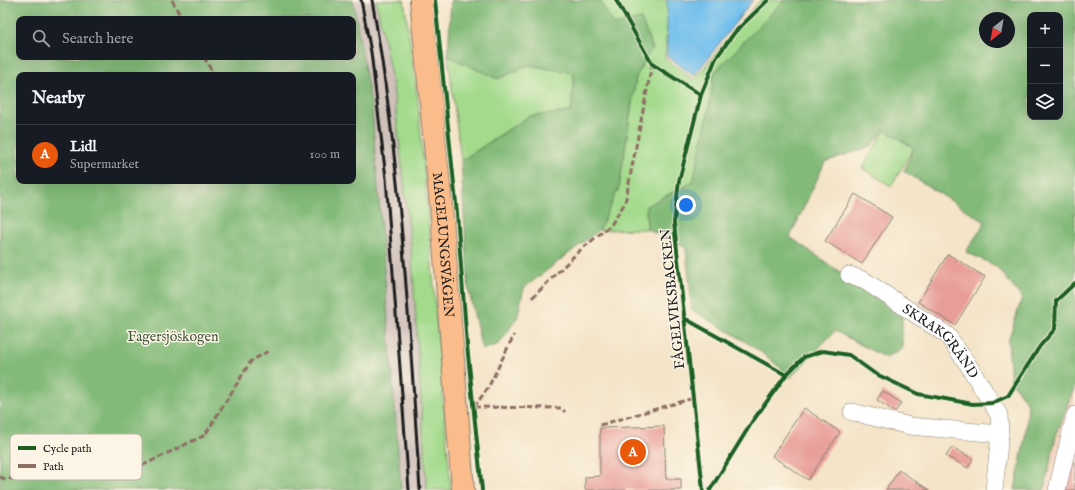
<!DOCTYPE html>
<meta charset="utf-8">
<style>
body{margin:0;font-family:"IM FELL English",serif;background:#242831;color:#f1f3f6}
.controls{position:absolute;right:12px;top:12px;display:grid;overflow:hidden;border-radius:8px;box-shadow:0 4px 16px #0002}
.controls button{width:36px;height:36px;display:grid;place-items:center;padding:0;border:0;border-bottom:1px solid #363941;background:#171b24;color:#f1f3f6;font:20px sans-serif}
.compass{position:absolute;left:979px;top:12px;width:36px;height:36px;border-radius:50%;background:#171b24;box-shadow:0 4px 16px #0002;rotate:211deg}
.you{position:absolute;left:686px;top:205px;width:14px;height:14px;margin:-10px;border:3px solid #fff;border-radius:50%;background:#1a73e8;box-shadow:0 0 0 6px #1a73e833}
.badge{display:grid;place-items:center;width:26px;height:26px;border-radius:50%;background:#ea580c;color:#fff;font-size:13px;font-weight:700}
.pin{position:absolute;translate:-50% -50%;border:2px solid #fff;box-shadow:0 1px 4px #0006}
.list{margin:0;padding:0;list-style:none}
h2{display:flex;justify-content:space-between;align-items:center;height:52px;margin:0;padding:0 16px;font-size:17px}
h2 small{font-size:13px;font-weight:400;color:#9ea1a6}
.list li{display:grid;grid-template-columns:26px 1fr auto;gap:12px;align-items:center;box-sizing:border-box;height:60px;padding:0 16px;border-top:1px solid #363941}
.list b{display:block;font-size:15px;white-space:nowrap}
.list p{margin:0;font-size:13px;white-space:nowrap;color:#9ea1a6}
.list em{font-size:13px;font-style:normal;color:#9ea1a6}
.icon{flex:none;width:22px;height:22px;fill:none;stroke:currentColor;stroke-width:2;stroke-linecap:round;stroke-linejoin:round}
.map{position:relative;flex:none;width:1075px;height:490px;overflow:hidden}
.search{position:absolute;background:#171b24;box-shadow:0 4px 16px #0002;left:16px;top:16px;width:340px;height:44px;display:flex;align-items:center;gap:10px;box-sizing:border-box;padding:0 14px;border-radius:8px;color:#9ea1a6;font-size:15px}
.panel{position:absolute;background:#171b24;box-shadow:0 4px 16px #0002;left:16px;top:72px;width:340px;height:112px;border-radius:8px}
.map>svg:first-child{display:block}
.built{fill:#f2d4be}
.industrial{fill:#cfc0ba}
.green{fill:#a3da8c;stroke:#607b54}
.forest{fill:#82ba78;stroke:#4f6b4a;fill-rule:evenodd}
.water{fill:#71bfec;stroke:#466e84}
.building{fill:#e89d99}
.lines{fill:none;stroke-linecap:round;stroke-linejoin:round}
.minor-casing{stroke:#888072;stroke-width:18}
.major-casing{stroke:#888072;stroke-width:24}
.minor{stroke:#fff;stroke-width:17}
.major{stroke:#f9bc8a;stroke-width:22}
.rail{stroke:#1c1c1c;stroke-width:3}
.quiet{stroke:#8d6e63;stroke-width:3;stroke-dasharray:6 3;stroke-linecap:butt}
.cycleway-casing{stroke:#fcf5e5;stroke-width:6}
.cycleway{stroke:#1b5e20;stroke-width:4}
.labels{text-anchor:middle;stroke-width:3;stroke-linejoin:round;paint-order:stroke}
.street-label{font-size:14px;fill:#1c1c1c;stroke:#fcf5e5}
.park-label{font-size:14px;fill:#44553e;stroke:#fcf5e5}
.key{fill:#fcf5e5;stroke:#b9b4a9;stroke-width:1}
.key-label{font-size:11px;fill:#1c1c1c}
</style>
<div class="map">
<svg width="1075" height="490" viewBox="0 0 1075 490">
<rect width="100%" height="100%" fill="#fcf5e5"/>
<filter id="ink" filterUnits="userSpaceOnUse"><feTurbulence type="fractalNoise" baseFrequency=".025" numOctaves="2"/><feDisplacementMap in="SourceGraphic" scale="8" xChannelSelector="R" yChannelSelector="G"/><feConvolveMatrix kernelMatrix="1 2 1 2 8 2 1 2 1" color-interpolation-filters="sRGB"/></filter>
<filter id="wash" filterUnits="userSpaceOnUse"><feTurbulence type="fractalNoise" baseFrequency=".012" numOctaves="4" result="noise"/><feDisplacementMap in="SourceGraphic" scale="16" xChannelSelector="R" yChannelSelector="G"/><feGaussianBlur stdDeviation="0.9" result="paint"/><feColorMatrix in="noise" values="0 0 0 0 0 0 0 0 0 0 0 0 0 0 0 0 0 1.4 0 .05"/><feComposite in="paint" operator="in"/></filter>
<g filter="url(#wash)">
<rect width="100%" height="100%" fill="#f4e4c8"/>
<path class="built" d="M1075 385V490H1044L1056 436Z"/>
<path class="industrial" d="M353 0H376L393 87 411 245 427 490H401L372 111Z"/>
<path class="green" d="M376 0H404L418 99 451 490H427L411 245 393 87Z
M599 0H669L665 58 694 80 760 0H784L714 73 708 115 693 182 647 206V229L599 230 619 187 636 77 652 47 614 25Z
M448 56 498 79 528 65 574 73 571 112 529 116 461 161Z
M885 130 914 148 891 186 862 168Z"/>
<path class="forest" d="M0 0H353L372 111 401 490H0ZM19 19H353V57H19ZM19 75H353V181H19Z
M451 0H599L614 25 641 19 652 47 636 77 619 187 599 230 524 288 517 318 499 344 482 350 468 286 461 161 529 116 571 112 574 73 528 65 498 79 448 56Z
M784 0H1075V385L1056 436 1044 490H1015L1026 432 1028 404 1011 381 1008 341 1022 298 996 266 966 252 985 222 904 171 914 148 885 130 871 146 825 162 790 237 902 316V348L886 358 835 331 790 378C764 349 726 330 692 310L686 248 647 229 646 206 693 182 708 115 714 73ZM1030 15H1060V117H1030ZM985 18H1009V42H985Z"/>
<path class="water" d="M667 0H753L694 76 667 56Z"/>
<g id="blocks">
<path class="building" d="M855 194 892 217 862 264 825 241Z
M948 254 985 277 955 325 918 302Z
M883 391 901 403 895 412 877 400Z
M804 408 840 432 808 480 772 456Z
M664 426 666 479H681V490H585V477L600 476V428Z
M952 447 973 459 968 468 946 456Z
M1071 461 1075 462V490H1064Z
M899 470 929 490H886Z"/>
</g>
</g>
<g filter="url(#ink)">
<use href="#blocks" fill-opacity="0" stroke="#888072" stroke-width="1"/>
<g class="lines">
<g class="minor-casing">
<g id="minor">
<path id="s1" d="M849 275 865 281 947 335 967 363 999 415 1000 434 994 490"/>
<path d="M852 412 910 426 1000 434"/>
<path d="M1057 490 1075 415"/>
</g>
</g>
<g class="major-casing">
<g id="major">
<path id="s2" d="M421 0 442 217 463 490"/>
</g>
</g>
<use href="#minor" class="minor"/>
<use href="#major" class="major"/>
<path class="rail" d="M361 0 371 52 386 178 409 490
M372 0C401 162 409 326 420 490"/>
<path class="quiet" d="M172 0 182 19
M204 57 214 75
M532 298 578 252 611 225 625 203 652 64
M474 407 561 408 565 412
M474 407 488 388 514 335
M600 425 694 398
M0 477 5 479 59 477 133 470 205 435 251 361 270 350"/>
<g class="cycleway-casing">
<path id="cycleway" d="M435 0 457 213 467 345 482 490
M616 0 652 64 701 95
M684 318 786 375
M703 490 674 223 679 181 701 95 716 58 735 32 768 0
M710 490 752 422 786 375 804 357 823 351 849 355 874 373 918 394 973 404 992 403 1008 396 1040 346 1055 329 1056 301 1075 283"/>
</g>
<use href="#cycleway" class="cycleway"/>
</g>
</g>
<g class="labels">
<g class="street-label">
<text dy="5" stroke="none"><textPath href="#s2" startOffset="246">MAGELUNGSVÄGEN</textPath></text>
<text transform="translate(672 299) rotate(-96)" y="5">FÅGELVIKSBACKEN</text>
<text dy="5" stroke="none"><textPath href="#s1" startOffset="115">SKRAKGRÄND</textPath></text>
</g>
<g class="park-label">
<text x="173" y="341">Fagersjöskogen</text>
</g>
</g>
<rect x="10" y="434" width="132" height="46" rx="6" class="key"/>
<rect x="18" y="446" width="18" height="4" fill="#1b5e20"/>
<rect x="18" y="464" width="18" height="4" fill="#8d6e63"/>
<g class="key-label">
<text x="43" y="452">Cycle path</text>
<text x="43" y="470">Path</text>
</g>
</svg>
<div class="controls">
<button>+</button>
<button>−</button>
<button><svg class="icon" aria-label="layers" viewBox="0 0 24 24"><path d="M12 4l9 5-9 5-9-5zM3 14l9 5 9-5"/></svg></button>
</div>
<svg class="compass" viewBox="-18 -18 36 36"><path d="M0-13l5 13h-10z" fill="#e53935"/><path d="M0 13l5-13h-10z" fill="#9ea1a6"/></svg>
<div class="you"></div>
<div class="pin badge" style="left:633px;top:452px">A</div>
<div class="search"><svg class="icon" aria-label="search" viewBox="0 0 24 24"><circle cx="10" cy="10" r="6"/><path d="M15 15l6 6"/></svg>Search here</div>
<section class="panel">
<h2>Nearby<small></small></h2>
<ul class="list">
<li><span class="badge">A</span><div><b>Lidl</b><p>Supermarket</p></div><em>100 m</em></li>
</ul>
</section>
</div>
